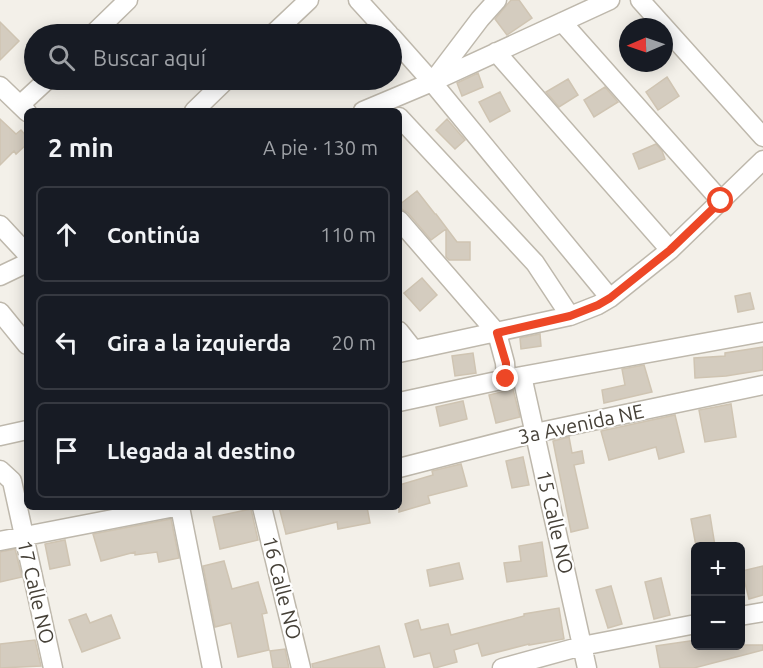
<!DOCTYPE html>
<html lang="es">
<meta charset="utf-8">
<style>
body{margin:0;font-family:Ubuntu,sans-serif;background:#242831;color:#f1f3f6}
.controls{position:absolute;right:18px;bottom:18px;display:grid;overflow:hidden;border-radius:9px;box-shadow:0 3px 15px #0003}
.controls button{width:54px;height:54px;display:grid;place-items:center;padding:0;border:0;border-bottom:2px solid #363941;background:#171b24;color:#f1f3f6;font:30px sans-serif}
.compass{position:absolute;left:619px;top:18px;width:54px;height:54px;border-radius:50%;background:#171b24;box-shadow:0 3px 15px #0003;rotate:268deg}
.stop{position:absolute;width:18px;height:18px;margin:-14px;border:4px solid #ed4726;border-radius:50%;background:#fff}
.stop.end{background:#ed4726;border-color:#fff;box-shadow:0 2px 6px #0008}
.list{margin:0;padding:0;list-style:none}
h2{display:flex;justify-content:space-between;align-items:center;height:78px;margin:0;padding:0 24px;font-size:26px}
h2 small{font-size:20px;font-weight:400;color:#9ea1a6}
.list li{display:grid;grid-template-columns:39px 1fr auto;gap:18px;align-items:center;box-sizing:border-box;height:96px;margin:0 12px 12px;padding:0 12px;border:2px solid #363941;border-radius:9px}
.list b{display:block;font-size:22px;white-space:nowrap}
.list em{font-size:20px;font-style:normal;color:#9ea1a6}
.icon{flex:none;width:33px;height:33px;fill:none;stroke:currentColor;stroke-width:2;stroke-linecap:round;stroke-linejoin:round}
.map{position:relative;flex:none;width:763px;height:668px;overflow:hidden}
.search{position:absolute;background:#171b24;box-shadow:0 3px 15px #0003;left:24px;top:24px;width:378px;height:66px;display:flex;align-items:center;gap:15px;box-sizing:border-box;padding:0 21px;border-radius:33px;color:#9ea1a6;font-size:22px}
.panel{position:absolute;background:#171b24;box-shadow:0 3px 15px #0003;left:24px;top:108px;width:378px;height:402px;border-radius:9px}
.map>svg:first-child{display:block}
.building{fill:#d4ccbf;stroke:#cfc4b2;stroke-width:1.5}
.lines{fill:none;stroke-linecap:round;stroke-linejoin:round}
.minor-casing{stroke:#beb8ac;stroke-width:21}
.minor{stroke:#fff;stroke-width:18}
.route{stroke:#ed4726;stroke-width:8}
.labels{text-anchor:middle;stroke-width:4.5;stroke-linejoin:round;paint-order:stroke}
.street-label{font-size:20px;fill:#464138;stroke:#fff}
</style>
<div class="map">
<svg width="763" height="668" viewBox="0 0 763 668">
<rect width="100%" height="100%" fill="#f3f0e9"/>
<path class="building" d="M511 0H519L532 18 507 35 495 19Z
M0 22 19 41 0 60Z
M478 73 483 87 462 96 457 83Z
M667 77 679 96 658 110 646 92Z
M568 79 578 95 559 107 546 92Z
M605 87 618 102 594 117 584 100Z
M500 92 510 111 490 122 479 102Z
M0 119 16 134 21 130 27 137V144L16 154 14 151 0 165Z
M447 119 465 140 455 149 436 130Z
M656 144 662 151 665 159 639 169 633 154Z
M417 191 435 214H436L457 242H470V260H449L446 257V229L431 240 408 213 399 207V205Z
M422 278 437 295 420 311 404 293Z
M750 293 754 309 738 312 735 296Z
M540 334 541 346 521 349 520 338Z
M763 347V370L726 376 695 378 694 358 725 356V353Z
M473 353 476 373 455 376 452 356Z
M644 365 652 392 604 403 602 390 625 385 622 369Z
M513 389 520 417 496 423 489 395Z
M463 401 467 419 440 426 436 407Z
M731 404 736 437 705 442 699 410Z
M675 415 684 452 659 459 656 447 609 460 601 431Z
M569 437 572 453 582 451 584 463 574 465 588 528 571 532 553 441Z
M523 457 529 485 512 488 506 461Z
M461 464 467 486 428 496 430 503 399 512V485L433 475 432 471Z
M279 507H367L370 523 338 529 337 522 286 534Z
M251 509 258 540 220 549 213 517Z
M710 515 715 546H696L691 519Z
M171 519 179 558 159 562 157 552 135 555V552L101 561 93 534Z
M65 540 70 565 50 569 45 544Z
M542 542 547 576 507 582 504 563 521 561 519 546Z
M15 549 22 577 0 582V552Z
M224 561 232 589 258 582 267 613 262 614 269 650 238 657 231 623 215 627 203 566Z
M459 563 463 579 430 586 427 570Z
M763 566V595L749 599 742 571Z
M661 578 670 615 654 619 645 582Z
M611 586 622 624 608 628 596 590Z
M559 608 564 639 529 645V644L482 656 478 643 454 650 457 662 435 668H434L430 653 414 657 405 624 418 620 421 630 448 624 451 635 524 616V614Z
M86 614 90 623 111 615 120 638 82 652 69 620Z
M35 640 41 666 0 668V644Z
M696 640V645H763V650L694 668H660L656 646Z
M379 646 385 668H313L312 664Z
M285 649 289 668H273L270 651Z"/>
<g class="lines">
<g class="minor-casing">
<path id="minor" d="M358 0 389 34
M640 0 763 137
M562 22 721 201
M93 34 128 0
M273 34 309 0
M392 37 432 82 610 298
M496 52 670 250
M433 81 480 19 497 0
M0 86 27 112
M20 105 47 80
M194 111 226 80
M363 111 432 82 610 0
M399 117 535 263 570 316
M399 220 497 333 505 363 506 379
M0 225 27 254
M0 276 27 263
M0 312 27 345
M399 331 414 350
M399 353 570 316 598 305 610 298 670 250 763 160
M522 376 587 668
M399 402 506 379 763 332
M0 436 27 430
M399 468 535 433 763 385
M0 470 12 481 53 668
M180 507 212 668
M262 507 301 668
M0 541 175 507
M740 616 763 612
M502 668 582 646 696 624"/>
</g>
<use href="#minor" class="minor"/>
</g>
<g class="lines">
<path class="route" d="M506 379V363L497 333 570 316 598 305 610 298 670 250 721 201"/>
</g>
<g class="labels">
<g class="street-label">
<text transform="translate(581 424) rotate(-12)" y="7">3a Avenida NE</text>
<text transform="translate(555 522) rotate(77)" y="7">15 Calle NO</text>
<text transform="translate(282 588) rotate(76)" y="7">16 Calle NO</text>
<text transform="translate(36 592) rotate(77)" y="7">17 Calle NO</text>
</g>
</g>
</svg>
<div class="controls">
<button>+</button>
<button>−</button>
</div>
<svg class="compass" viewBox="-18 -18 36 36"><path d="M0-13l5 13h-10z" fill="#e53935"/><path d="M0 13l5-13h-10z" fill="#9ea1a6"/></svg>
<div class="stop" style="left:721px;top:201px"></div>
<div class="stop end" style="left:506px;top:379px"></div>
<div class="search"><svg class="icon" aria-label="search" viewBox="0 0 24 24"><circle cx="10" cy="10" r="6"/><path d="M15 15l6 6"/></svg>Buscar aquí</div>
<section class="panel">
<h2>2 min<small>A pie · 130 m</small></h2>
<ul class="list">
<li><svg class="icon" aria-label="ahead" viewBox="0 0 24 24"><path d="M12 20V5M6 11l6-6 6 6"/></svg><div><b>Continúa</b></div><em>110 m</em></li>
<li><svg class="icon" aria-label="left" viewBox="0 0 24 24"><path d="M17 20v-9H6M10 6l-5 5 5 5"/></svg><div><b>Gira a la izquierda</b></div><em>20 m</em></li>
<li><svg class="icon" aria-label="arrive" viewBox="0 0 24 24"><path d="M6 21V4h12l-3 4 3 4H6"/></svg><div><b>Llegada al destino</b></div></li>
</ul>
</section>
</div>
